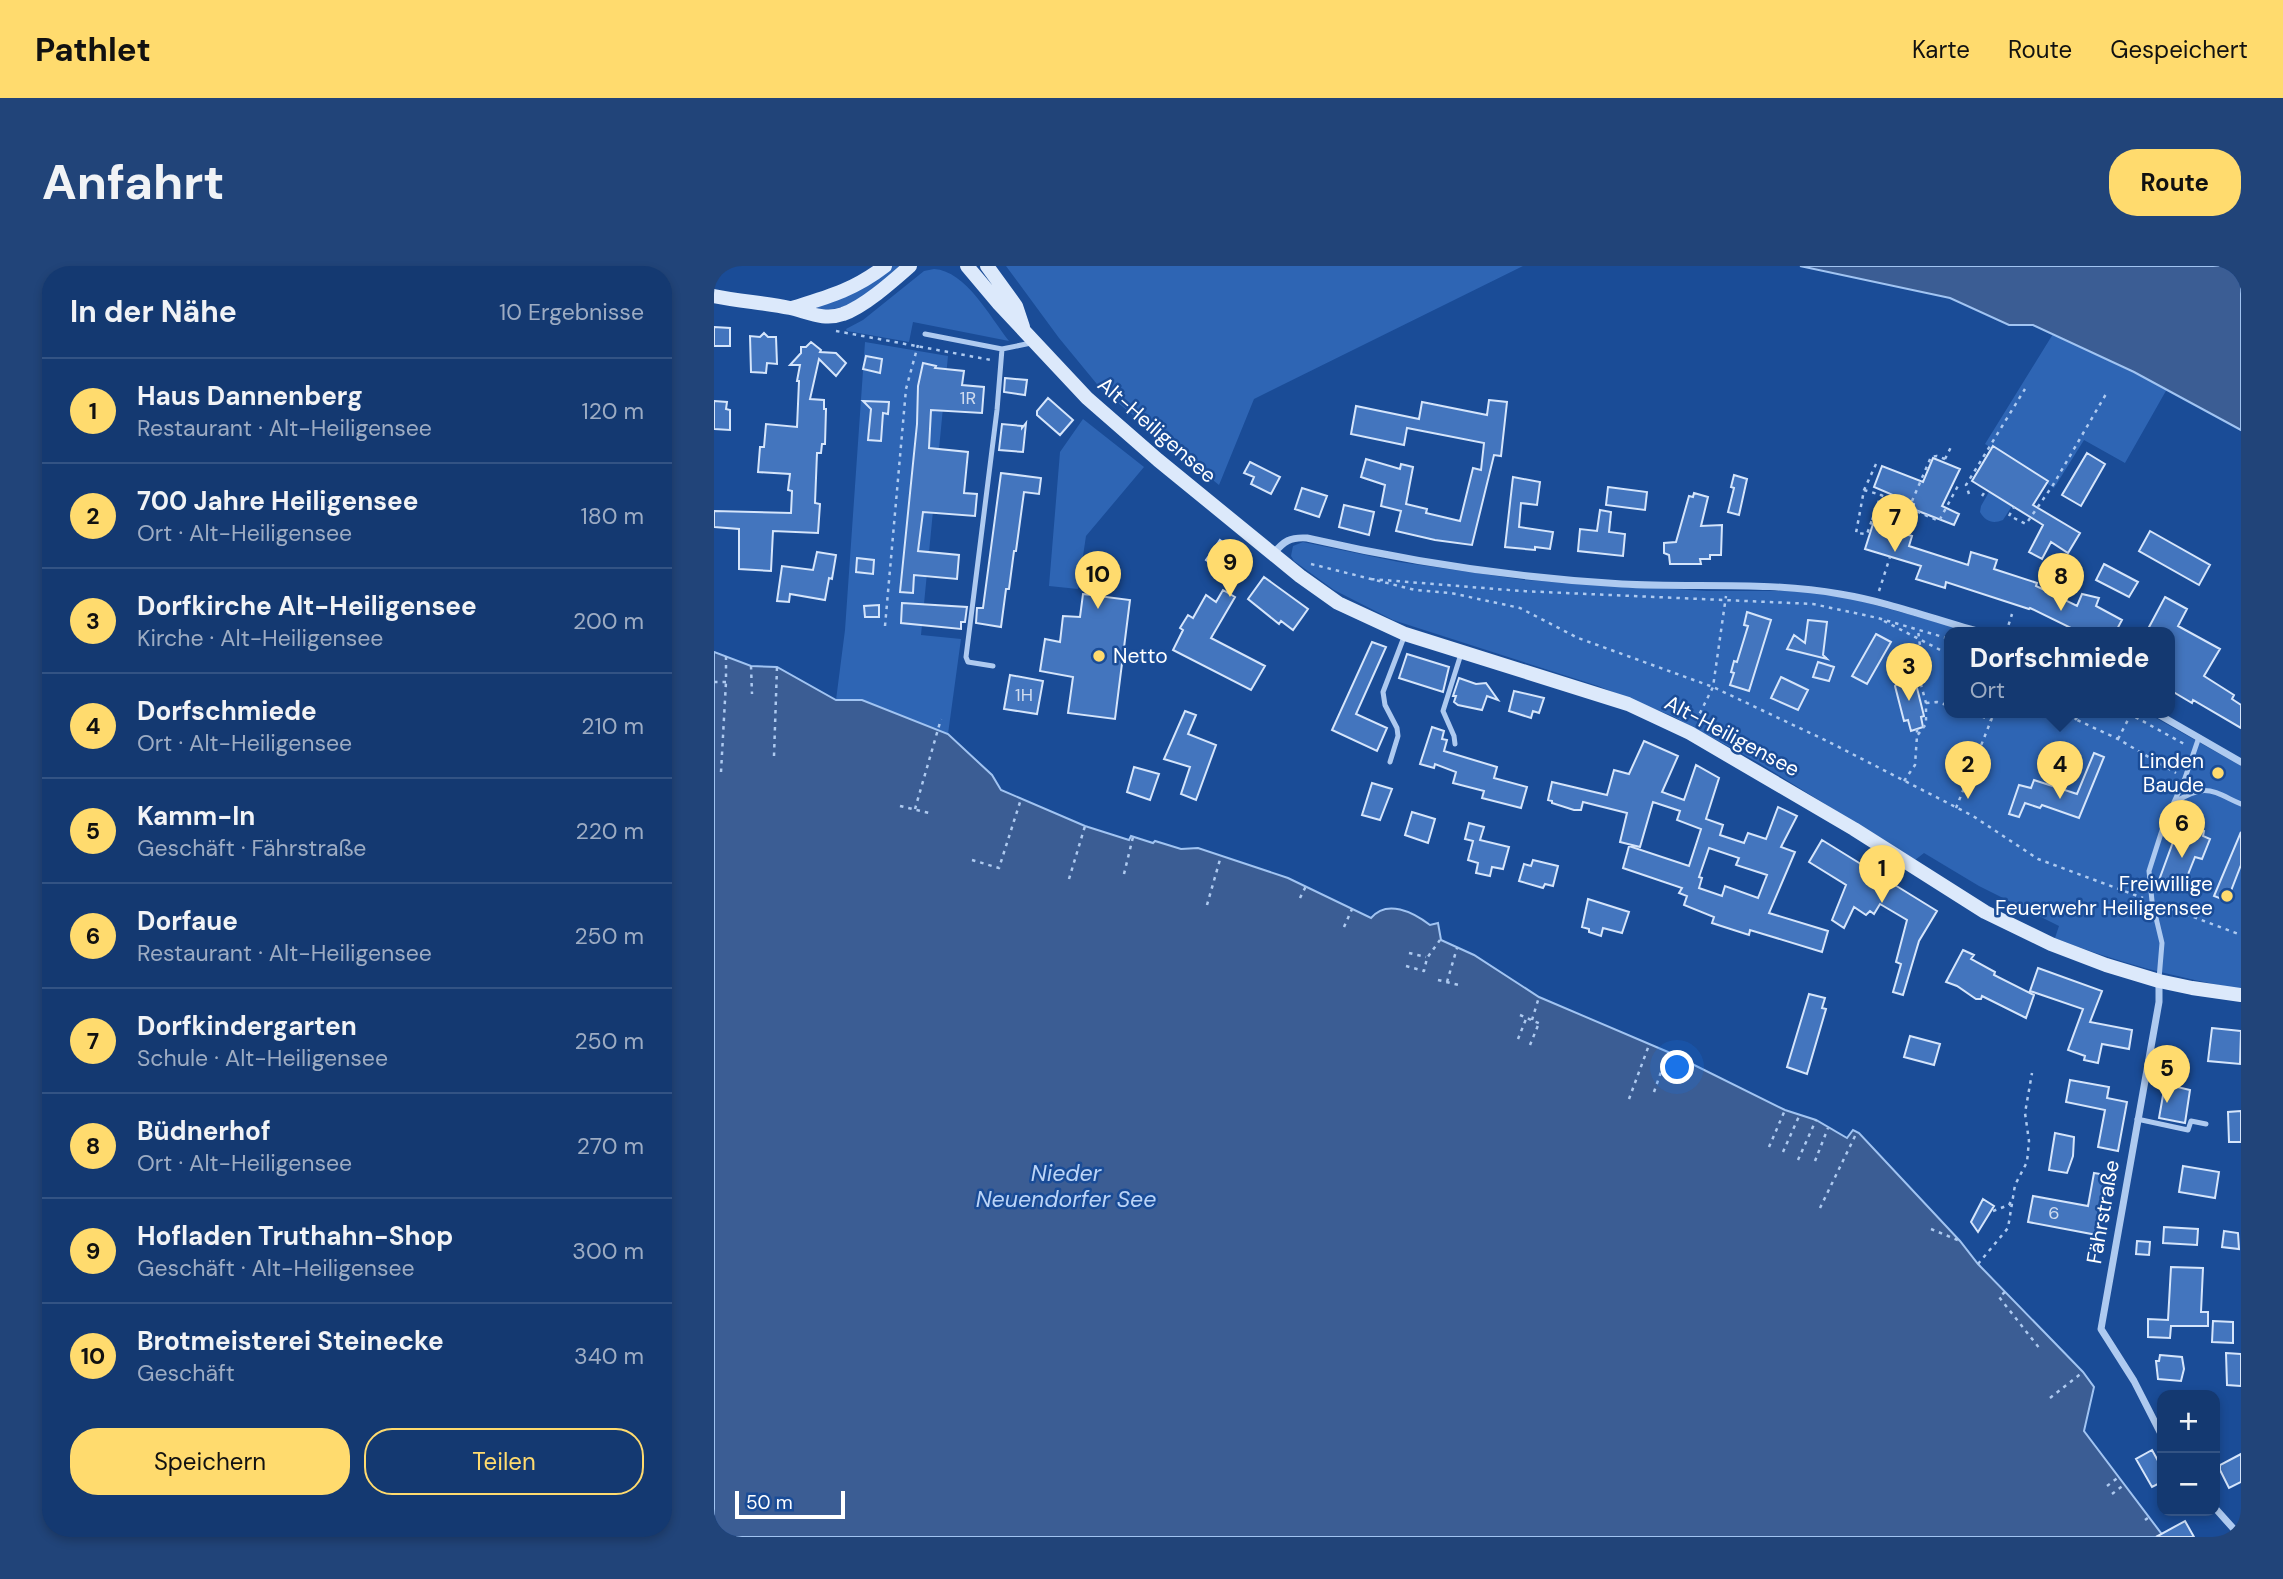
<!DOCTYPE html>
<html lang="de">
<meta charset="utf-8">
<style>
body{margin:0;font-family:"DM Sans",sans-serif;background:#214479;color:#f1f3f6}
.controls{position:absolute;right:21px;bottom:21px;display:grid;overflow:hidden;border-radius:14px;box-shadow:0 4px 10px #0003}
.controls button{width:63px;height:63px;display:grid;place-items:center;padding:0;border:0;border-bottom:2px solid #335384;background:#143971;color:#f1f3f6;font:35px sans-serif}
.scale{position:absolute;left:21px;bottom:18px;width:110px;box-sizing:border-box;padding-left:7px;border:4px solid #fff;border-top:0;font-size:19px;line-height:24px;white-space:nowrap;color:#fff;-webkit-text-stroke:5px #1a4c97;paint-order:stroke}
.you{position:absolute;left:964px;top:802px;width:24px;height:24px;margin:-18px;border:5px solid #fff;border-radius:50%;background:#1a73e8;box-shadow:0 0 0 10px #1a73e833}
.badge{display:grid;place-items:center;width:46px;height:46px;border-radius:50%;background:#ffdb6e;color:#111;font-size:23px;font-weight:700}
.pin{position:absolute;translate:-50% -58px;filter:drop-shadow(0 2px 4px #0008)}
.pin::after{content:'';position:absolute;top:37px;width:24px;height:21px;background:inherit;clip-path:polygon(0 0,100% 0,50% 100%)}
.popup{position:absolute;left:1230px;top:361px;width:231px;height:91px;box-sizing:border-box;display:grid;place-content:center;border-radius:14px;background:#143971;filter:drop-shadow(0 2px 5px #0005);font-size:23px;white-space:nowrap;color:#9dacc3}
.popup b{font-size:26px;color:#f1f3f6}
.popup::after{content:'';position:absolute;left:50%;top:100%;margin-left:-14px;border:14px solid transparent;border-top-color:#143971}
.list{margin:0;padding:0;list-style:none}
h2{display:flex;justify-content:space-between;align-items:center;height:91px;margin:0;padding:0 28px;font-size:30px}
h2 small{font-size:23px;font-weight:400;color:#9dacc3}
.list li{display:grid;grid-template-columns:46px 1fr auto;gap:21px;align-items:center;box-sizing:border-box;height:105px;padding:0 28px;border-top:2px solid #335384}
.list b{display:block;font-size:26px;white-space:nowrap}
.list p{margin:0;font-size:23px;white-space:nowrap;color:#9dacc3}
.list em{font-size:23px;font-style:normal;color:#9dacc3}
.actions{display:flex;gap:14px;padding:21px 28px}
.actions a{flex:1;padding:16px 0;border:2px solid #ffdb6e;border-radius:28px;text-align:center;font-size:24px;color:#ffdb6e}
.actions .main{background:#ffdb6e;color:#111}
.map{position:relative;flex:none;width:1527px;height:1271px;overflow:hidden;border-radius:28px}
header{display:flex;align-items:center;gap:42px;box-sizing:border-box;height:98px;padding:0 35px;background:#ffdb6e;color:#111}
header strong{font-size:33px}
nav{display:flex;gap:38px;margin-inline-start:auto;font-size:24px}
.intro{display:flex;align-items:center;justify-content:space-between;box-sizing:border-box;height:168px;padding:0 42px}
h1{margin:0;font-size:49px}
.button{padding:18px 32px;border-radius:28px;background:#ffdb6e;color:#111;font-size:24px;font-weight:700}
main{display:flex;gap:42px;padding:0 42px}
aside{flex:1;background:#143971;border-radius:28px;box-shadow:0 4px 10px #0003}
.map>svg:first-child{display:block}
.green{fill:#2e65b4}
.water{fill:#3b5d94;stroke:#a1c4f2;stroke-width:2}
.building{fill:#4375be;stroke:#d5e5fb;stroke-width:2;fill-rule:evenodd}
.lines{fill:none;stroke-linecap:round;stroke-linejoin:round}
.path{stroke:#aecaf0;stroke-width:2.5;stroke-dasharray:3.5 5;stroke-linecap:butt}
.service{stroke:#aecaf0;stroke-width:5}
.minor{stroke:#aecaf0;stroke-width:7}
.secondary{stroke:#dce9fb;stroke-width:14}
.poi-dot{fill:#ffdb6e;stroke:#1a4c97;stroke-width:2.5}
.labels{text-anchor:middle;stroke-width:5;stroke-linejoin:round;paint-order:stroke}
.number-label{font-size:18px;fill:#d0dcef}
.street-label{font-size:21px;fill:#fff;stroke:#1a4c97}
.poi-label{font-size:21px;fill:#fff;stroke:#1a4c97;text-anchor:end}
.water-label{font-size:23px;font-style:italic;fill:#bbd4f7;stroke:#1a4c97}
</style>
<header>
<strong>Pathlet</strong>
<nav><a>Karte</a><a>Route</a><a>Gespeichert</a></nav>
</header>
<div class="intro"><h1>Anfahrt</h1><a class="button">Route</a></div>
<main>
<aside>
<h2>In der Nähe<small>10 Ergebnisse</small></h2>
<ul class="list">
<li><span class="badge">1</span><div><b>Haus Dannenberg</b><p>Restaurant · Alt-Heiligensee</p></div><em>120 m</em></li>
<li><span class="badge">2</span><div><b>700 Jahre Heiligensee</b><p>Ort · Alt-Heiligensee</p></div><em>180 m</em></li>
<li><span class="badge">3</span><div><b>Dorfkirche Alt-Heiligensee</b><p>Kirche · Alt-Heiligensee</p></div><em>200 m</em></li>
<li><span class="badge">4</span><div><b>Dorfschmiede</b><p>Ort · Alt-Heiligensee</p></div><em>210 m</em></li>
<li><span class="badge">5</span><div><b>Kamm-In</b><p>Geschäft · Fährstraße</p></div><em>220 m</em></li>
<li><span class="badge">6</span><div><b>Dorfaue</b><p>Restaurant · Alt-Heiligensee</p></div><em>250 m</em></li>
<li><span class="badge">7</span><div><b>Dorfkindergarten</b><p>Schule · Alt-Heiligensee</p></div><em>250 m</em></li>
<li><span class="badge">8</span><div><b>Büdnerhof</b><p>Ort · Alt-Heiligensee</p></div><em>270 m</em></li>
<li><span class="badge">9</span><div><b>Hofladen Truthahn-Shop</b><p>Geschäft · Alt-Heiligensee</p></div><em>300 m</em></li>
<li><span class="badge">10</span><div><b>Brotmeisterei Steinecke</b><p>Geschäft</p></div><em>340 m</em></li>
</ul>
<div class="actions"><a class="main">Speichern</a><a>Teilen</a></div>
</aside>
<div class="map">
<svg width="1527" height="1271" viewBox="0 0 1527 1271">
<rect width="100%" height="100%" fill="#1a4c97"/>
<path class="green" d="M176 0H188C164 20 135 50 102 42Z
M292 0H809L540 133 505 219 387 123 345 72Z
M220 3C252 5 276 51 295 75L199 56 195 76 133 65 132 63 149 54 210 5Z
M1339 68 1453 123 1411 197 1370 174 1340 222 1271 178Z
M151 76 234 90 207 369 247 373 234 468 193 452 123 458 122 434 131 364Z
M369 153 430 201 372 270 364 323 335 320 346 186Z
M1275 226 1298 240 1289 254C1279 258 1272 256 1266 246L1267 240Z
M589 276 685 296 811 314 993 325H1083L1132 331 1262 367H1236V447H1433L1527 500V723C1463 712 1401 696 1341 672L1345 660 1265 620 1210 587 1201 594 1045 497 958 450 884 420 679 354 620 324 580 295 577 290 579 280Z"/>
<path class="water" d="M1086 0H1527V164L1420 106 1319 59H1295L1236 32Z
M0 386 37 400 63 401 122 434H148L234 468 278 509 287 524 371 560 415 574 417 570 439 577 441 575 467 583 484 582 574 612 657 652C673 633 699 646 716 659L724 657 727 674 760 689 825 731 954 786 1071 844 1102 854 1133 872 1139 864 1145 867 1246 975 1264 998 1369 1106 1380 1121 1370 1165 1450 1271H0Z"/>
<path class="building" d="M0 61 16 62V80H0Z
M50 67 54 71H62L63 98 53 97 52 107 37 106 36 70 46 71Z
M97 76 107 84 106 86 122 87 132 97 122 110 105 93 96 133 110 134V143H112L111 178H108L107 187H103L101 237 106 238 104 267 59 265 57 305 25 303V263L0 261V245L77 247 78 225 74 224 76 208 44 206 46 181H50L52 158 83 161 85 115H83L86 99H76L87 87V81H92Z
M152 90 168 93 166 107 149 103Z
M209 97 222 100 221 102 250 105 248 119 270 121 268 147 217 144 215 182 254 186 250 227 263 228 261 250 209 246 204 285 245 289 243 313 200 309 199 327 186 326 203 158 204 120Z
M291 112 313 114 311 129 290 126Z
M334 132 359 154 346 169 323 149V145Z
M775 134 793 136 787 190 780 189 758 279 721 274 682 265 687 245 667 240 671 219 647 211 652 193 686 203 687 198 699 201 692 238 713 243 712 247 746 255 759 202 767 204 770 177 693 162 690 179 637 168 642 140 705 153 708 136 773 149Z
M0 135 13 136 12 143 16 144V164L0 163Z
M149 135 175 136 174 148 169 147 167 175 154 174 157 143Z
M312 157 309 186 285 184 288 158 308 160V162Z
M1279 180 1334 215 1319 239 1366 267 1354 287 1337 276 1328 293 1315 286 1329 259 1258 215Z
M1373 187 1391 198 1367 240 1348 229Z
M1219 192 1246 203 1228 240 1245 248 1240 259 1199 243 1200 238 1160 221 1168 200 1209 216Z
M536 196 566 211 557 228 537 218 540 211 530 207Z
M287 207 327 212 325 228 310 226 302 285H300L295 323H292L287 361 262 357 263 342H269Z
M1020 209 1033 213 1025 249 1014 246 1020 222 1017 221Z
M799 211 826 216 823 239 807 237 805 261 839 266 836 283 821 281V284L791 281Z
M894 221 933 226 931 244 892 239Z
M588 222 613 230 605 251 581 243Z
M980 227 994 231 987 260 1008 259 1007 289H996V293H986L987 298H956L955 289 950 287V277L962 276 975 230 979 231Z
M630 239 660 246 655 269 625 261Z
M886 244 897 246 895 266 911 268 909 290 864 285 866 263 883 265Z
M1159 258 1198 270 1195 280 1254 299 1257 286 1283 294 1280 303 1323 317 1322 320 1363 340 1368 328 1385 332 1382 340 1408 354 1401 367H1367L1316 342 1315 343 1232 316 1231 322 1202 313 1207 300 1151 283Z
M1436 265 1496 299 1485 319 1425 285Z
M506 274 530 291 513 314 500 304 502 301 492 294Z
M103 286 122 289 118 313 115 312 111 334 76 328 75 336 63 335 68 300 99 304Z
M143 292 160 294 159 308 142 306Z
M1390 298 1424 316 1415 331 1382 314Z
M550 311 594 343 579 364 567 355 565 358 534 333Z
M509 324 521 331 497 372 551 400 537 424 459 384 469 364 466 362 474 349 479 352 492 329 502 336Z
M369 328 416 334 401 453 354 447 359 411 326 405 331 373 346 376 349 350 366 351Z
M1451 331 1473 343 1464 360 1506 383 1490 410 1520 429 1518 433 1527 439V462L1479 434 1478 437 1456 424V367H1440L1434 363Z
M188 337 253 341 251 356H247V363L187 357Z
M165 339V351H151L150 340Z
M1033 346 1057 354 1035 425 1016 419 1020 407 1017 406 1020 395 1023 396 1034 360 1030 359Z
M1094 354 1113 356 1109 389 1113 393 1073 383 1080 369 1091 377Z
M1162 368 1177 376 1153 418 1138 410Z
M658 376 672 381 642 448 673 462 663 485 618 464Z
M693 388 735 401 729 426 685 412Z
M1104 396 1120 401 1115 415 1099 411Z
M296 409 329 415 323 448 290 443Z
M1067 411 1094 424 1084 444 1057 432Z
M745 412 762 418 772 417 784 434 773 430 768 444 744 439 740 436 742 430H739Z
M1194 412 1201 414 1210 450 1207 451 1209 461 1197 465 1194 454 1190 455 1181 420 1186 414Z
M800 425 830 432 825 447 819 445 817 452 795 445Z
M471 445 482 449 474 468 502 479 482 534 467 528 476 501 450 493Z
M718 461 730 465 728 473 733 474 730 485 783 501 780 512 813 521 807 542 768 532 770 525 739 517 742 506 721 498 720 502 706 498Z
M930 475 964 490 948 526 970 534 982 499 1005 512 992 553 1009 559 1006 569 1030 577 1034 567 1052 573 1064 541 1083 550 1067 581 1081 586 1055 647 1114 665 1108 686 1036 664 1035 669 998 657 1000 651 970 639 973 630 965 627 968 622 909 602 915 580 975 600 987 563 963 554 966 545 939 536 926 581 906 576 913 547 869 536 867 544H860L838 537V535L834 534 838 516 893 529 900 504 915 508ZM995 582 1025 592 1022 599 1053 609 1044 632 1011 620 1008 630 985 622 988 612 985 611Z
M1380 487 1390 491 1365 552 1328 539 1326 542 1311 537 1305 551 1295 548 1305 519 1317 522 1320 514 1363 528Z
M420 501 445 508 436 534 413 526Z
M658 517 678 523 666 554 648 549Z
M698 546 721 553 714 577 691 569Z
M755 557 770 561 766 574 795 581 789 603 778 601 776 610 762 607 764 597 754 594 759 575 751 573Z
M1466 557 1490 565 1489 570 1496 573 1488 593 1481 591 1467 626 1444 617Z
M1527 566V599L1513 635 1500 630Z
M1108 574 1223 645 1205 675 1189 729 1179 726 1187 698 1182 696 1193 654 1166 638 1160 648 1156 645 1152 649 1140 641 1130 662 1118 654 1132 619 1095 596Z
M819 594 844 600 839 620 831 618 829 622 805 615 810 598 817 600Z
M874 633 915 646 908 667 889 662 887 670 875 666V663L868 661Z
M1249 684 1260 689 1257 693 1281 706 1280 709 1320 729 1312 752 1268 730 1267 733H1262L1243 720 1232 716Z
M1324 702 1388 725 1376 756 1418 764 1415 783 1388 778 1384 797 1370 794 1371 790 1354 784 1369 743 1316 725Z
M1095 728 1111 732 1108 742 1112 743 1093 808 1073 801Z
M1498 762 1527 765 1526 798 1494 795Z
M1196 770 1226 778 1220 799 1190 791Z
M1356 814 1395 821 1393 832 1413 836 1404 885 1384 881 1391 844 1352 836Z
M1451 818 1476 824 1471 857 1445 852Z
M1527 845V876H1515L1514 846Z
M1341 867 1360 871 1359 890 1353 907 1335 904Z
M1469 900 1505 906 1501 932 1465 926Z
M1380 907 1399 910 1396 929 1390 928 1383 969 1314 956 1319 930 1374 940Z
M1269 933 1280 940 1264 966 1257 956Z
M1450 961 1484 963 1483 979 1449 977Z
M1510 965 1524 967 1525 983 1508 981Z
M1423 975 1436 976 1435 989 1422 988Z
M1457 1001 1489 1002 1487 1046H1494V1060H1457L1456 1072 1434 1071V1053L1454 1054Z
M1499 1055 1519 1056V1077L1498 1076Z
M1512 1087 1527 1088V1120L1513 1119Z
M1446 1089 1468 1091 1470 1103 1467 1115 1444 1113 1442 1095H1445Z
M1438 1184 1448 1202V1216L1438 1221 1422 1193Z
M1527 1188V1216L1515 1222 1506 1204V1199Z
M1471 1255 1480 1271H1442Z"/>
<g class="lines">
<path class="path" d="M122 65 277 94
M1231 193 1237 181
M1162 198 1150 224 1142 267 1153 268 1158 254 1195 242 1217 191 1223 190 1231 193 1230 197
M1150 224 1167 229
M1255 228 1252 219 1311 123
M1268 230 1272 224
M1295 250 1300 241
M1300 252 1312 258 1339 219 1392 128
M1158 254 1167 229 1195 242
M1187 266 1195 242 1225 255 1245 218
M597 298 701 324 737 327 806 342 864 372 999 421 1113 475 1259 550 1324 593 1429 632
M657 313 807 325 1099 338 1164 352 1236 373
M1165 325 1176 291
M1170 355 1236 389
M171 360 192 123 204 79
M1292 367 1298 348
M37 400 38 428
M0 416H12V389
M1212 437 1223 436 1236 440
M1260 447 1276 454
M1348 447 1404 473 1462 507
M1414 447 1472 479
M1361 454 1366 447
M982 455 999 421 1012 330
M1203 463V470L1212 458V437L1206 415 1207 388 1204 364
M1404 473 1417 448
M60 490 63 401
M7 506 12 416
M1190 515 1201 499 1203 470
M186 540 215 547
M1242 542 1280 447
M201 543 227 453
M258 594 285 602 307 533
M410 608 419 571
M355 613 371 560
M586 632 592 620
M493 639 507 590
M1448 639 1527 669
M630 661 638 643
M695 687 712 691
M692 700 710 705 713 692 726 674
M724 714 745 719
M733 716 743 682
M806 749 829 759
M818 754 825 731
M804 773 812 753
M816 779 825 757
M940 826 954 786
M915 833 935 779
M1055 881 1071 844
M1069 886 1086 848
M1084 894 1102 854
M1101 895 1114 862
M1106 942 1143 866
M1279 945 1295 939 1297 935
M1217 963 1246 975
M1264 998 1294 962 1301 919 1313 896 1315 875 1311 847 1318 807
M1291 1026 1285 1031 1326 1083
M1336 1132 1369 1106
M1393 1220 1406 1210
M1398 1228 1411 1218
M1431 1254 1435 1251"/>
<path class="service" d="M211 68 288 83 317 77
M279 400 254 396 252 391 283 144 288 83
M741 478 740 470 729 445 747 388
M676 496 684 470 683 462 671 439 669 426 690 371
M1461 536C1492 517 1496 524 1527 538
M1445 713 1448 677 1438 635 1435 605 1450 558 1471 512 1485 471
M1423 853 1474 864 1477 855 1492 858"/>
<path class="minor" d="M559 288C570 275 576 271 593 272 697 296 802 312 908 318 980 322 1054 315 1126 328 1175 336 1222 354 1270 367
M1442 447 1527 496
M1445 715V736L1387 1063 1420 1115 1448 1170
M1501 1242 1527 1271"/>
<path class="secondary" d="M253 0 285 38 373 132 444 194 586 310 624 337 691 368 914 438 976 467 1140 563 1271 646 1337 678 1392 699 1445 715 1478 722 1527 729
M273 0 302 40 309 61
M0 30C25 35 51 37 76 42 94 46 110 55 129 48 150 41 179 15 196 0
M78 42C114 31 140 24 171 0"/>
</g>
<g class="poi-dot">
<circle cx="385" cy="390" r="7"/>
<circle cx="1504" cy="507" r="7"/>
<circle cx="1513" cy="630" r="7"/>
</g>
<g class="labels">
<g class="number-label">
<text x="254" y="138">1R</text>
<text x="310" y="435">1H</text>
<text x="1340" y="953">6</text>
</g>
<g class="street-label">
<text transform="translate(443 164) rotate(41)" y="7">Alt-Heiligensee</text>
<text transform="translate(1018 470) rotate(28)" y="7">Alt-Heiligensee</text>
<text transform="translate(1389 946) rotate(-80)" y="7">Fährstraße</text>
</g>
<g class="poi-label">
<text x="399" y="397" text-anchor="start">Netto</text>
<text x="1490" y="502">Linden<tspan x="1490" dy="24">Baude</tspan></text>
<text x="1499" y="625">Freiwillige<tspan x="1499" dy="24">Feuerwehr Heiligensee</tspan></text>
</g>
<g class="water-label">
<text x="352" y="915">Nieder<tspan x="352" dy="26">Neuendorfer See</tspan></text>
</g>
</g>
</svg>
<div class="controls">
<button>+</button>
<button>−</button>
</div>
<div class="scale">50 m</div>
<div class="you"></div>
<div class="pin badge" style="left:1168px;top:637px">1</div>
<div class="pin badge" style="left:1254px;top:533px">2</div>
<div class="pin badge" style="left:1195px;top:435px">3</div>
<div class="pin badge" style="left:1346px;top:533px">4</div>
<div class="popup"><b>Dorfschmiede</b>Ort</div>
<div class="pin badge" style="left:1453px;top:837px">5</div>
<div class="pin badge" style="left:1468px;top:592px">6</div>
<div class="pin badge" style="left:1181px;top:286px">7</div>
<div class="pin badge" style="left:1347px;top:345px">8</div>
<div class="pin badge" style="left:516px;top:331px">9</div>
<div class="pin badge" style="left:384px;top:343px">10</div>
</div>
</main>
